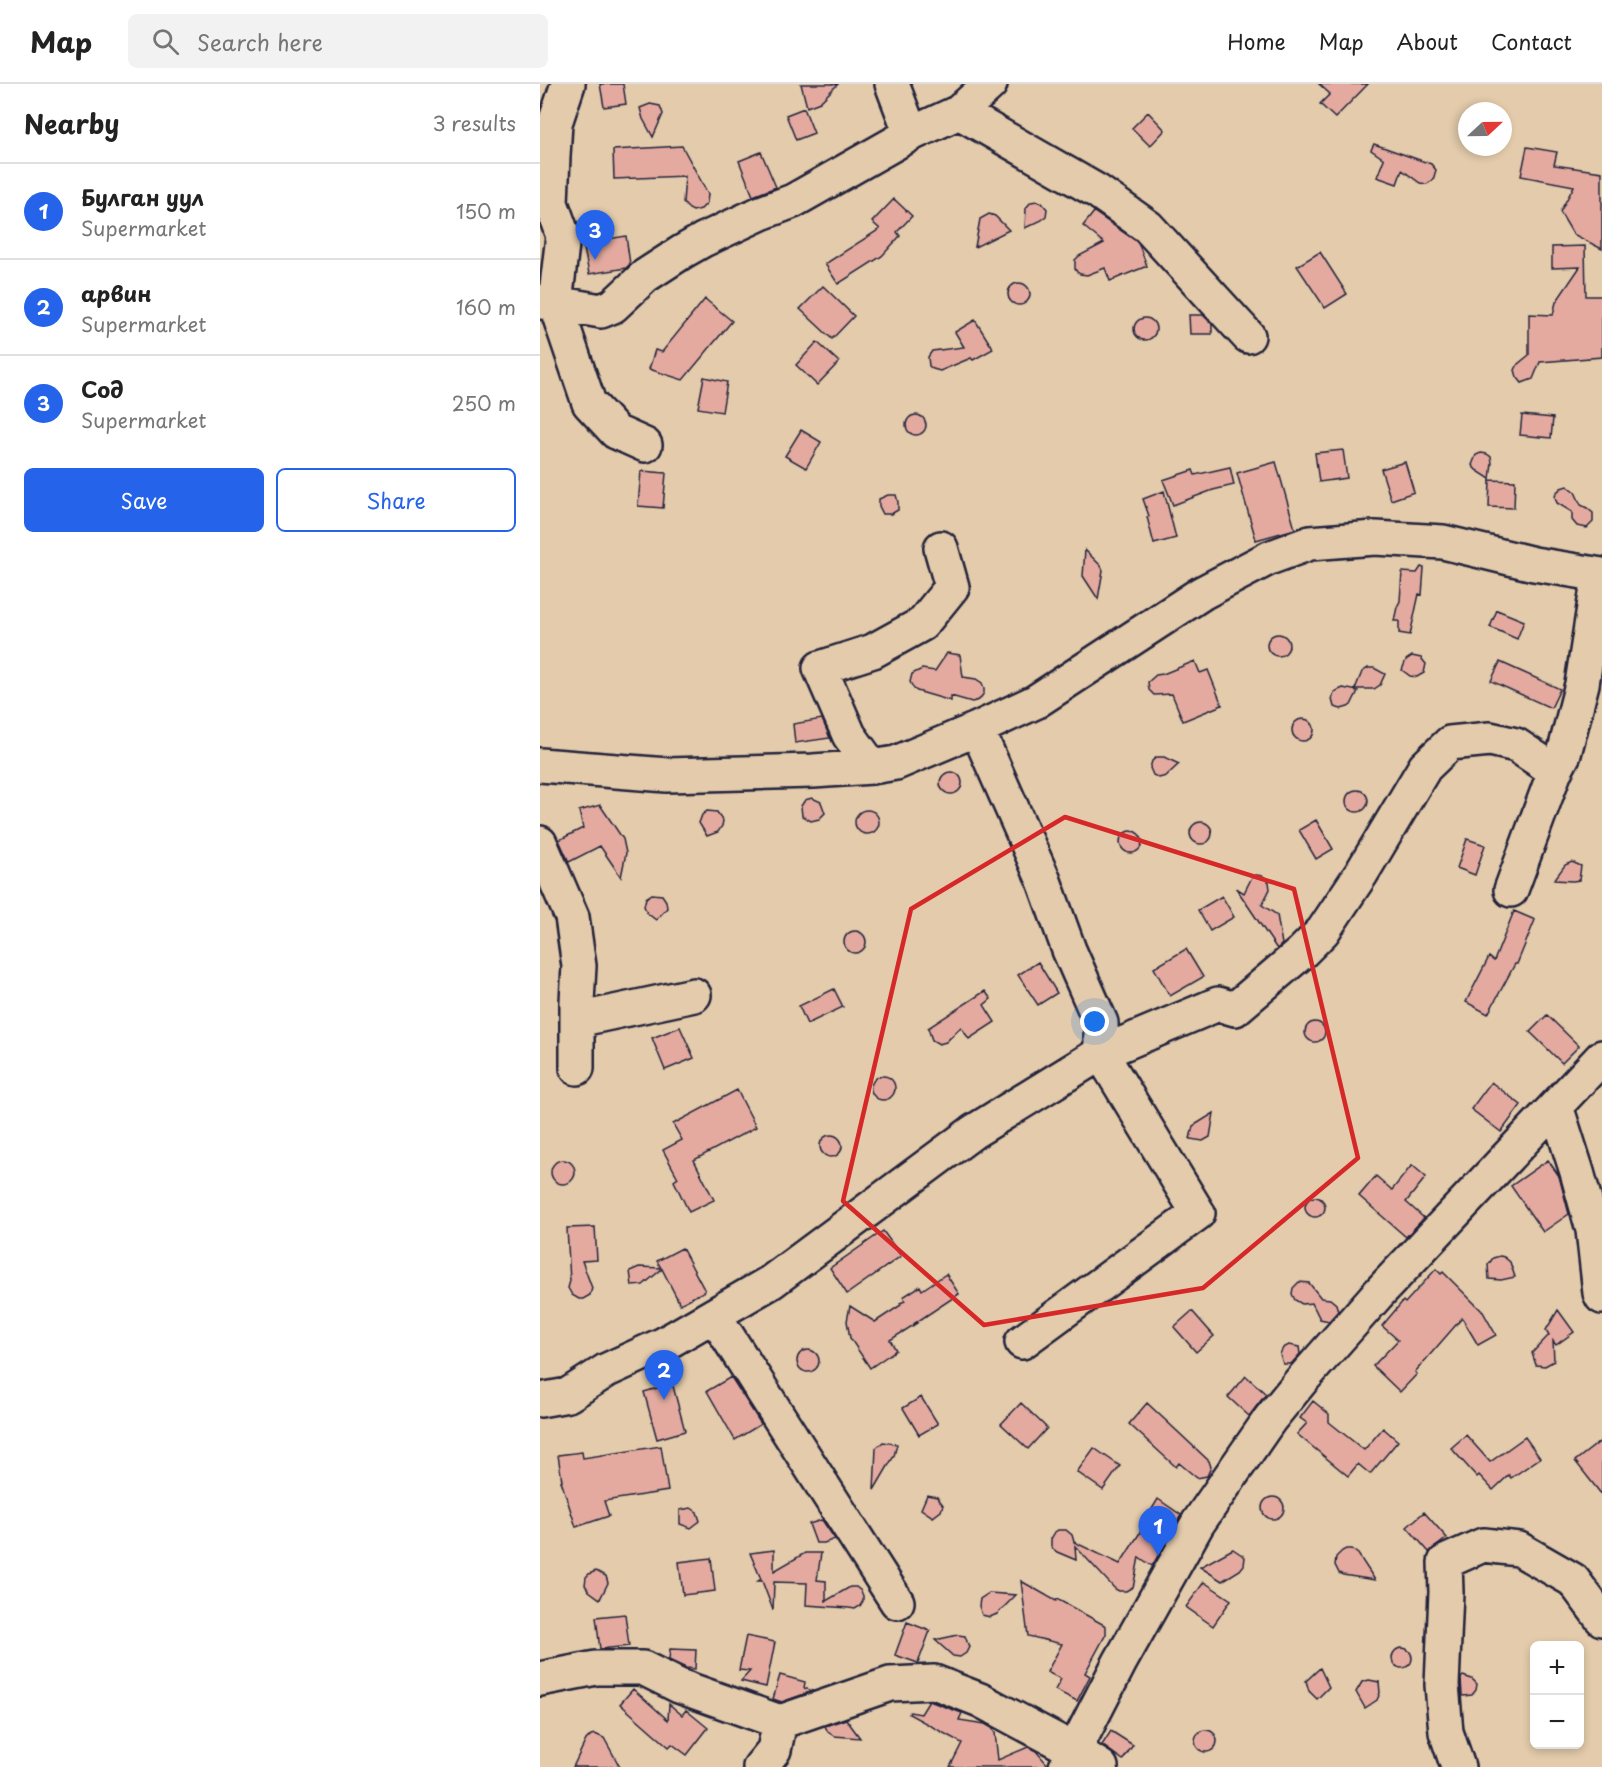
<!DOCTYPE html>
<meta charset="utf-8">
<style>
body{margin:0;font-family:"Playpen Sans",sans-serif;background:#f2f2f2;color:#222}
.controls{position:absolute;right:18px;bottom:18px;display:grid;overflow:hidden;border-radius:9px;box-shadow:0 3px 9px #0003}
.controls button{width:54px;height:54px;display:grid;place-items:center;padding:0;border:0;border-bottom:2px solid #e0e0e0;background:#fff;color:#222;font:30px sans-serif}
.compass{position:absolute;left:918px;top:18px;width:54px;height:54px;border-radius:50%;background:#fff;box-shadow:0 3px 9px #0003;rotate:68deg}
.you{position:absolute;left:555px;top:938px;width:21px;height:21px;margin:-15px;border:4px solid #fff;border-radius:50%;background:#1a73e8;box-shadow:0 0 0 9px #1a73e833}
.badge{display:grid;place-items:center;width:39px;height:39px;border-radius:50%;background:#2563eb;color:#fff;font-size:20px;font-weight:700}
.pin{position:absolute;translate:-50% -50px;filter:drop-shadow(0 2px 3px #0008)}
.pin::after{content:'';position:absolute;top:32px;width:21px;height:18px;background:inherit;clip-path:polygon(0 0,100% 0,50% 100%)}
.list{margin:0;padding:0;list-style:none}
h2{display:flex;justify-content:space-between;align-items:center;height:78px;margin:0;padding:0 24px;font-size:26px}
h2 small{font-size:20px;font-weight:400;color:#767676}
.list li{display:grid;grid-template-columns:39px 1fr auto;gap:18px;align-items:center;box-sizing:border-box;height:96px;padding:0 24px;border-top:2px solid #e0e0e0}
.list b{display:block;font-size:22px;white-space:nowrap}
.list p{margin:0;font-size:20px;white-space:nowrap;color:#767676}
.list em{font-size:20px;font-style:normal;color:#767676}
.actions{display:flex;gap:12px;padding:18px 24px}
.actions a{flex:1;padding:14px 0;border:2px solid #2563eb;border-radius:9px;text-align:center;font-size:21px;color:#2563eb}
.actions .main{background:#2563eb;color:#fff}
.icon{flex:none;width:33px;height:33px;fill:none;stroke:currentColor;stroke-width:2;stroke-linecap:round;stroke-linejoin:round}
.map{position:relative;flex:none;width:1062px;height:1683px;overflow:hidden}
header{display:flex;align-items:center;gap:36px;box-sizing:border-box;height:84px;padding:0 30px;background:#fff;border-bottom:2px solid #e0e0e0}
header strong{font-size:28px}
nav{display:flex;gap:33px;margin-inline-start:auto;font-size:21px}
.search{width:420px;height:54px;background:#f2f2f2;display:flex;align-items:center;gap:15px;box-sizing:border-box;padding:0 21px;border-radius:9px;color:#767676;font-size:22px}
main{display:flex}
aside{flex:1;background:#fff}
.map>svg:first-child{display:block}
.building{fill:#e4aa9f;stroke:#22223b;stroke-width:1.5}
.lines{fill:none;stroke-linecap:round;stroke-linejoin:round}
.minor-casing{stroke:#22223b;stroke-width:38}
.minor{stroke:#e3cbab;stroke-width:33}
.marked{fill:none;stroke:#d62828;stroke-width:4.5;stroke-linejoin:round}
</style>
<header>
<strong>Map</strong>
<div class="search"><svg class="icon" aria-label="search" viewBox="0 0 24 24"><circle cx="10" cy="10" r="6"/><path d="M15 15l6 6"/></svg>Search here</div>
<nav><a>Home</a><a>Map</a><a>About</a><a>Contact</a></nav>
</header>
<main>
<aside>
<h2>Nearby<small>3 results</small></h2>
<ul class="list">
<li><span class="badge">1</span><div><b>Булган уул</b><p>Supermarket</p></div><em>150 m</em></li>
<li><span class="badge">2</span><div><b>арвин</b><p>Supermarket</p></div><em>160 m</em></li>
<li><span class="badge">3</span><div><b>Сод</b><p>Supermarket</p></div><em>250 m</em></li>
</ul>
<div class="actions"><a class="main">Save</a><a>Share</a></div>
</aside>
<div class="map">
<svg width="1062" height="1683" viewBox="0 0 1062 1683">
<rect width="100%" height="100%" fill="#e3cbab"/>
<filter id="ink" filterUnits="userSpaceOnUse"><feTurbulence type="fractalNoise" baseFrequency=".0167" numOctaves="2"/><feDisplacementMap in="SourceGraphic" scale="12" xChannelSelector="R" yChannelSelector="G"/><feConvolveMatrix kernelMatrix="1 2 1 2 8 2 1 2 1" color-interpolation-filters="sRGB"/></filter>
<g filter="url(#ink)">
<path class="building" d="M60 0H83L86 20 64 23Z
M261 0H298L280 18 267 23Z
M779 0H828L795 34 780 20 790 10Z
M110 20 120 22 123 30 113 53 103 35 100 24Z
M264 24 274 49 256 56 246 31Z
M608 28 625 46 610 62 592 44Z
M834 60 891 80 896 86 893 96 887 100 880 99 862 86 857 100 837 93 844 75 831 66Z
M142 62 168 110 167 119 161 125 153 127 149 125 143 119 145 92 74 95 73 66Z
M987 63 1017 68 1014 81 1062 88V165L1033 150 1020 128 1034 102 981 92Z
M221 68 236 103 213 112 199 77Z
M354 115 372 132 357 148 360 152 342 172 298 200 285 180 340 145 332 138Z
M497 117 502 119 507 125 506 132 502 136 485 144 486 124 491 118Z
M554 128 596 157 599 161 607 182 570 197 565 184 547 191 540 190 537 188 535 185V176L539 172 564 159 543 142Z
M449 130 455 132 469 146 435 163 440 135Z
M86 152 90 180 86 184 49 190 43 159Z
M1045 162 1046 212H1062V273L1000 278 993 295 982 299 977 293 975 286 978 280 989 271V230L1013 231 1016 218 1040 183 1012 184V163Z
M780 168 807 210 785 224 757 182Z
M468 210a11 11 0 1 1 22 0a11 11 0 1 1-22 0Z
M283 202 314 232 292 255 260 225Z
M165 215 192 237 143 296 109 285 115 266 122 268Z
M649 231H663L672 240V250H650Z
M594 245a11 11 0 1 1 22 0a11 11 0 1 1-22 0Z
M435 236 450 260H451L453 265 433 276 431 274 400 287 393 285 389 282 388 273 392 267 424 263 415 248Z
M277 258 299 278 277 301 256 281Z
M164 293 187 298 182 328 158 324Z
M366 341a10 10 0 1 1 20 0a10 10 0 1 1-20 0Z
M982 331 1013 334 1011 354 980 351Z
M261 346 281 358 266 384 245 372Z
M803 366 807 394 779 398 775 369Z
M941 369 947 370 951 373 952 379 950 395 936 386 932 381 936 371Z
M736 378 755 445 716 456 697 389Z
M865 378 874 408 851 416 841 385Z
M690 383 694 401 673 406 633 421 623 396 653 386 655 391Z
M101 387 126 389 123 424 98 422Z
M950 396 975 397 974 424 949 423Z
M1027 402 1035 408 1041 421 1047 424 1053 429V438L1047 444 1037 442 1032 436V428L1017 419 1015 413 1016 409 1021 404Z
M624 407 636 454 614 460 607 433 609 432 603 415Z
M348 411H356L358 418V426L351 430H343L339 422V415Z
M545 466 561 482 563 486 558 515 543 492Z
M881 483 884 484 882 511 879 510 870 551 859 549V537H854L857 523 860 517 862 488 877 489Z
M957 526 984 537 977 555 950 543Z
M727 561a11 11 0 1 1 22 0a11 11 0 1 1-22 0Z
M407 569 420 571 423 593 436 595 442 599 444 605V609L439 616 432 618 411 612V617L377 607 374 605 370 598 372 590 382 585 395 587Z
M872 572 881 574 886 580 884 589 877 593 870 592 862 586 866 576Z
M655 577 660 589 668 586 682 621 643 637 632 610 614 611 609 606 608 598 616 591 623 590Z
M960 578 1020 605 1011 624 951 597Z
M828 584H834L845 590 840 601 834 605H815L822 588Z
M803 604 818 607 811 621 808 623 801 625 794 623 792 615 794 608Z
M282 635 290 654 255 659 253 640Z
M752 646a11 11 0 1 1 22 0a11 11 0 1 1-22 0Z
M617 673H624L639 680 626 692 619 694 613 691 610 684 612 677Z
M400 699a11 11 0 1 1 22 0a11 11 0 1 1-22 0Z
M806 717a11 11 0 1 1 22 0a11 11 0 1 1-22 0Z
M272 714 281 718 285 729 279 735 271 737 262 732 261 722 265 716Z
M60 721 83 755 86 769 81 793 60 762 29 778 19 756 43 744 39 727Z
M315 738a12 12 0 1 1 24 0a12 12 0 1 1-24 0Z
M167 727 177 728 183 737 182 742 178 748 167 752 159 739 162 731Z
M776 736 793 765 776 775 759 746Z
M650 749a11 11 0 1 1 22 0a11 11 0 1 1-22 0Z
M580 758a11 11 0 1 1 22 0a11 11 0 1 1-22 0Z
M927 755 945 761 935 791 917 784Z
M1032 778 1041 782 1039 796 1033 797 1014 796 1025 781Z
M716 791 723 792 729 798 730 805 722 821 737 831 742 860 737 865 696 804 704 809 711 795Z
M112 810 122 811 126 817 127 824 116 836 107 829 104 822 106 814Z
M682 812 694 833 670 847 658 826Z
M974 827 995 836 977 880H975L948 930 926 918 949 873 954 877Z
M304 858a11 11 0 1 1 22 0a11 11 0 1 1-22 0Z
M646 865 663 893 630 912 614 884Z
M498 878 517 909 498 921 478 891Z
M294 905 303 923 267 940 259 922Z
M445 907 451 915 444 921 455 938 429 955 421 943 406 958 399 960 392 956 388 944Z
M1007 931 1039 962 1022 979 990 948Z
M765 948a10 10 0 1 1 20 0a10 10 0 1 1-20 0Z
M140 943 154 974 125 986 112 954Z
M331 1004a12 12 0 1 1 24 0a12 12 0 1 1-24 0Z
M951 998 981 1021 961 1048 931 1025Z
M197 1006 216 1043 154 1076 174 1116 149 1128 134 1097 138 1094 123 1066 142 1056 133 1040Z
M674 1029 670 1053 663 1057 650 1055 653 1042Z
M280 1062a11 11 0 1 1 22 0a11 11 0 1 1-22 0Z
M1008 1076 1019 1092 1029 1130 1003 1148 971 1102Z
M11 1088a12 12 0 1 1 24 0a12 12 0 1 1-24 0Z
M872 1081 886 1093 866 1118 884 1134 866 1153 819 1112 836 1092 852 1106Z
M765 1123a10 10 0 1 1 20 0a10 10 0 1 1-20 0Z
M55 1143 57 1176 42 1177 52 1204 50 1211 43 1215H39L32 1211 28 1204 30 1197 27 1144Z
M343 1147 361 1172 307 1210 290 1184Z
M142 1164 165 1207 140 1220 122 1185 103 1201 92 1202 90 1187 99 1183 121 1184 117 1177Z
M960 1172 964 1173 970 1178 975 1193 961 1196 949 1195 948 1181 953 1174Z
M896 1185 901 1190 903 1188 943 1228 956 1251 938 1261 922 1234 875 1288 877 1290 860 1308 833 1282 858 1256 842 1242 863 1217 865 1219Z
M406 1190 419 1210 375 1239H377L350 1256 356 1266 330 1284 310 1254 307 1237 310 1222 335 1238 361 1221 360 1219 365 1217 363 1213 380 1202 382 1206Z
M759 1198 769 1199 781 1214 790 1215 796 1220 798 1227 789 1237 780 1235 772 1219 762 1220 755 1216 752 1210 753 1204Z
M1018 1226 1034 1248 1016 1261 1013 1257 1014 1277 1005 1282 996 1281 992 1269 1009 1251 1006 1246Z
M652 1227 674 1252 656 1268 634 1243Z
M749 1261 759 1263 760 1270 751 1280H743L740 1270 743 1264Z
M257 1277a11 11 0 1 1 22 0a11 11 0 1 1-22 0Z
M706 1292 726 1310 709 1332 688 1313Z
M191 1293 221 1340 195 1356 167 1307Z
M124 1302H133L145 1347 117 1355 104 1308Z
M381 1313 398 1340 379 1351 363 1324Z
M773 1317 789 1330V1338L824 1366 843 1344 858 1357 830 1390 818 1380 808 1392 757 1350 767 1339 760 1334Z
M481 1319 507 1344 488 1365 461 1340Z
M607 1319 669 1377 671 1383 667 1392 657 1394 639 1379 636 1383 589 1340Z
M926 1351 950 1378 985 1353 1000 1374 971 1394 969 1391 953 1406 939 1391 937 1393 911 1364Z
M1062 1356V1411L1035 1377Z
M343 1358 357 1360 354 1372 334 1406 336 1364Z
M121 1362 128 1407 64 1417 69 1432 36 1443 21 1397H22L18 1371 42 1368 43 1374Z
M554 1364 580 1382 563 1406 537 1388Z
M387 1411 397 1413 403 1421 401 1427 393 1433 381 1425Z
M722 1424a11 11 0 1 1 22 0a11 11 0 1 1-22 0Z
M618 1415 641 1431 612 1482 599 1473 594 1499 593 1503 586 1507H579L575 1505 535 1462 536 1476 517 1468 511 1463V1455L515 1448 518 1446H526L532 1451 534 1458 580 1480 608 1436 606 1435Z
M151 1424 157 1428 160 1437 151 1444 140 1440V1426Z
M884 1428 907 1454 889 1468 867 1443Z
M282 1436 295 1455 284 1459H276L269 1440Z
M693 1465 705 1473 704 1481 700 1486 682 1497 660 1483Z
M806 1465H811L818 1470 835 1496 803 1491 799 1489 795 1481 796 1473 802 1467Z
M234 1466V1487L265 1469H281L277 1496 286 1497V1517L310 1503H316L321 1507 323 1512V1517L320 1522 315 1525 309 1524 266 1521 267 1499 234 1498 233 1526 222 1497H218L221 1495 210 1469Z
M171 1474 175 1507 143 1511 139 1478Z
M56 1487 66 1492 68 1499 60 1515 49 1507 45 1501 46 1493 49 1490Z
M481 1497 516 1517 517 1515 566 1542V1550L545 1589 550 1592 537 1617 515 1606 521 1595 507 1588 522 1560 488 1552Z
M664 1498 691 1516 673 1542 646 1523Z
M449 1509 476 1511 457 1530 450 1533 442 1531 439 1522 440 1515Z
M85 1530 89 1562 60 1565 56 1533Z
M367 1538 390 1547 378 1579 355 1571Z
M418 1551 425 1552 429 1563 426 1569 420 1573 413 1572 395 1556Z
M206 1552 235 1558 226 1603 201 1597 210 1587 199 1586Z
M852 1574a10 10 0 1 1 20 0a10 10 0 1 1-20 0Z
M130 1565 156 1566 155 1585 146 1584 129 1576Z
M780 1584 789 1603 777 1615 769 1607 766 1597Z
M240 1591 265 1598 264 1604 273 1607 242 1618 233 1615Z
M923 1592 932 1595 937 1600 936 1606 932 1611 923 1612 922 1611 921 1594Z
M829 1596 839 1598 840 1609 837 1616 825 1624 816 1608 822 1598Z
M93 1605 128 1636 129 1620 142 1631 146 1626 168 1644 147 1671 132 1660 129 1663 80 1620Z
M389 1617 422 1629 419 1636 445 1640 452 1644 455 1649 458 1676 488 1663 496 1667 508 1681 507 1683H410L422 1659 369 1630 370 1628 381 1630Z
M306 1635 320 1654 294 1652 288 1648 285 1642Z
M655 1657a11 11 0 1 1 22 0a11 11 0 1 1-22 0Z
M571 1647 593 1661 583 1676 562 1661Z
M55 1650 64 1654 80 1683H33L46 1656 51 1651Z"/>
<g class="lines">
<g class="minor-casing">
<path id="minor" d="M28 0 15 39 13 72 11 119 23 152 15 219 49 319 76 348 105 361
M352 0 371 50
M419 28 557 107 608 143 708 252
M0 218 15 219 61 227 73 222 105 192 142 168 163 156 221 129 253 117 371 50 419 28 450 0
M437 645 504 797 529 866 561 939V969L678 920 695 925 762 868 783 847 821 790 885 683 910 659 950 655 976 661 1015 687 1024 670 1042 600 1059 491
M0 681 127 691 273 687 332 683 356 679 437 645 495 618 662 509 729 474 770 459 835 454 903 458 994 480 1062 491
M332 683 309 651 280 584 333 567 382 540 412 503 401 464
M0 759 32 833 39 882 37 918V984
M971 806 1015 687
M37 936 154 911
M1016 1022 1037 1088 1053 1146 1060 1209 1062 1213
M174 1231 357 1518
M0 1316 28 1311 67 1286 124 1260 231 1198 433 1048 561 969 658 1129 482 1258
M0 1595 56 1584H103L139 1602 240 1638 350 1600 394 1598 440 1616 534 1666 561 1683
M220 1683 234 1666 240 1638
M526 1683 580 1578 658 1439 730 1335 761 1297 837 1211 1062 973
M918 1683 906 1648 902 1601 906 1508 905 1478 943 1461 979 1465 1033 1496 1062 1535"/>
</g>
<use href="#minor" class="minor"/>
</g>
</g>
<path class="marked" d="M525 733 754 805 818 1074 663 1204 444 1241 303 1117 371 825Z"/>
</svg>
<div class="controls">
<button>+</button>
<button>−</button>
</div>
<svg class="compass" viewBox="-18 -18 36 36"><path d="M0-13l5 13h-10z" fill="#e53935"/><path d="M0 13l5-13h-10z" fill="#767676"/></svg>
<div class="you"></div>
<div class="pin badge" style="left:618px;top:1472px">1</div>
<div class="pin badge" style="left:124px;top:1316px">2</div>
<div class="pin badge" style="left:55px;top:176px">3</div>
</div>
</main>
